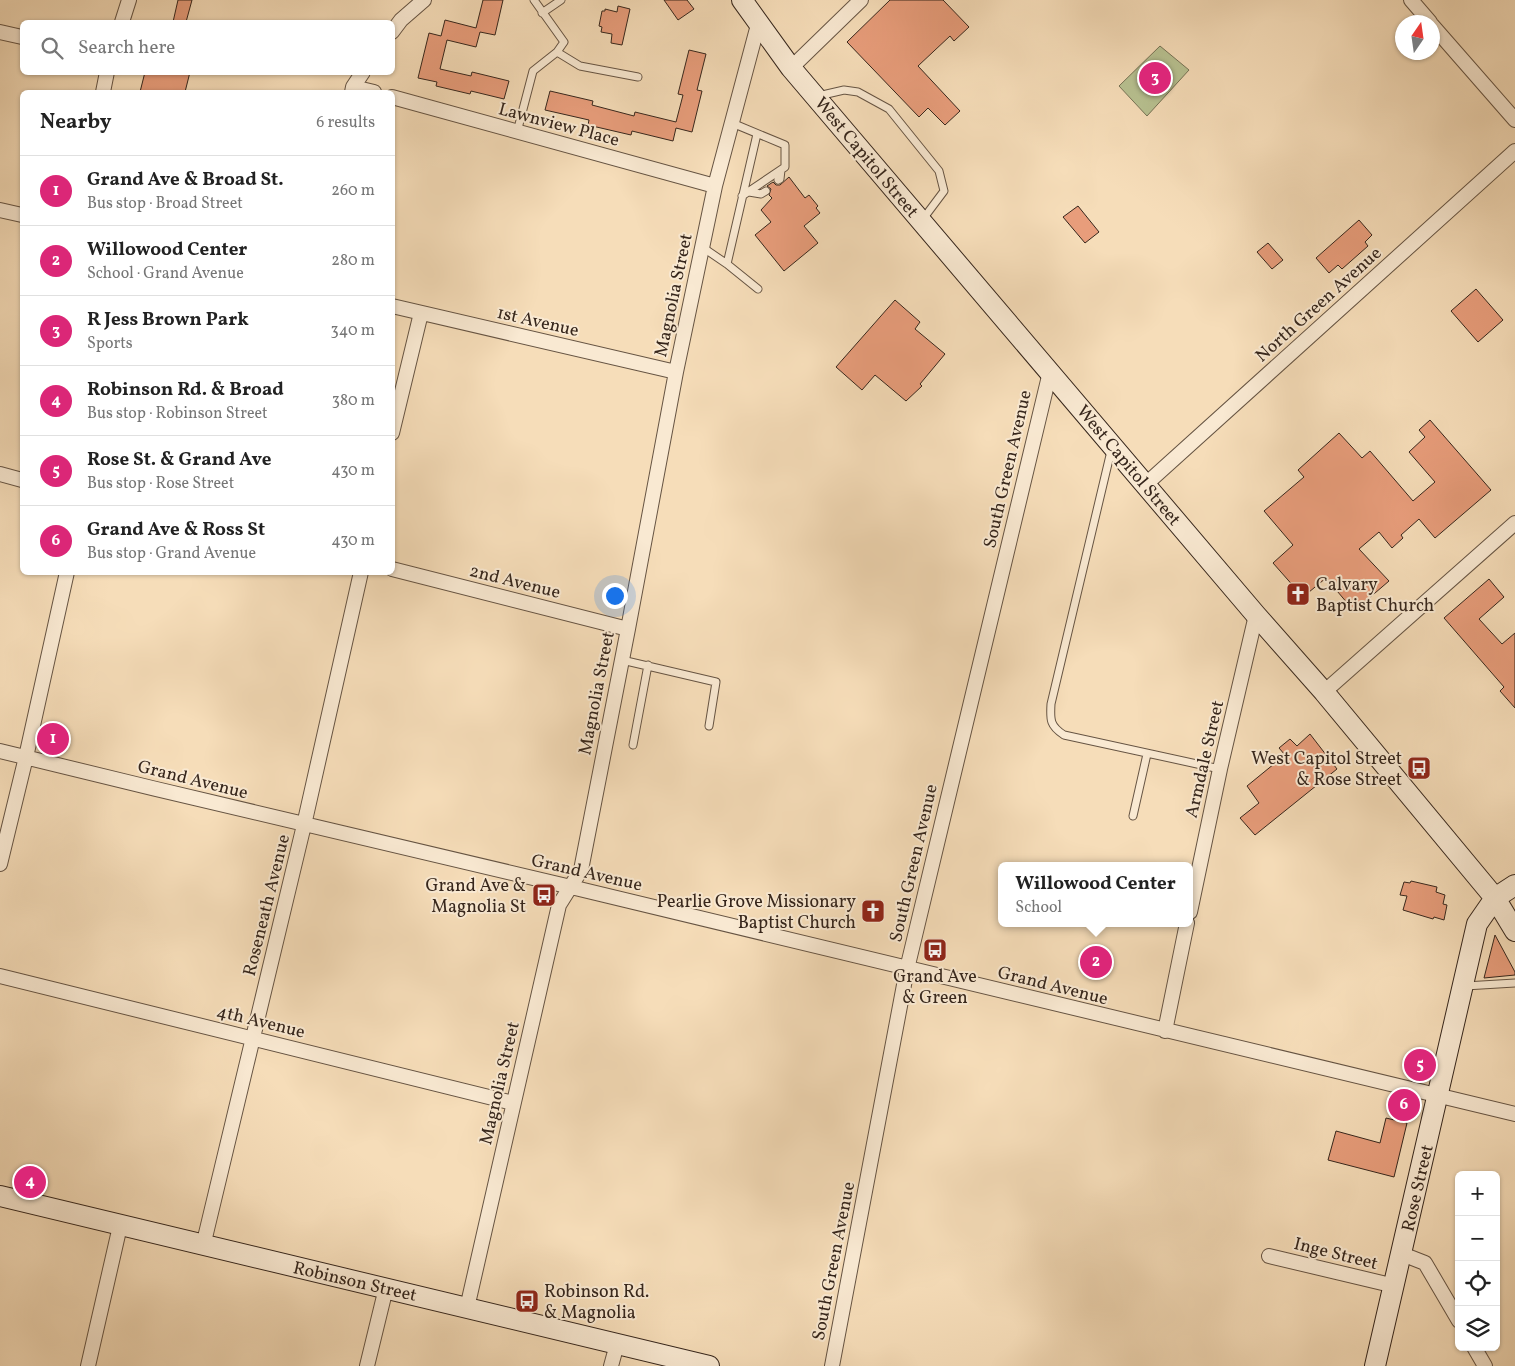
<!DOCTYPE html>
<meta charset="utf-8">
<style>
body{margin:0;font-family:Vollkorn,serif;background:#f6f6f6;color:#222}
.controls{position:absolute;right:15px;bottom:15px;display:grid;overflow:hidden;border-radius:8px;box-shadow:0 1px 4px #0004}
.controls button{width:45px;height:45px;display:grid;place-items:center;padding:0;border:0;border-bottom:1px solid #e0e0e0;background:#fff;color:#222;font:25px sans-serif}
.compass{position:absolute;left:1395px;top:15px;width:45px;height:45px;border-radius:50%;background:#fff;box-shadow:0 1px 4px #0004;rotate:13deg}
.you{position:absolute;left:614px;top:595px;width:18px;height:18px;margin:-12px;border:4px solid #fff;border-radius:50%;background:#1a73e8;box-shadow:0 0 0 8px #1a73e833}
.badge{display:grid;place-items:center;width:32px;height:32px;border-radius:50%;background:#db2777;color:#fff;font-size:16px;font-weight:700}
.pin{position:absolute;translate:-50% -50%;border:2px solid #fff;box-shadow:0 1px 5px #0006}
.popup{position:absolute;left:998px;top:862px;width:195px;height:65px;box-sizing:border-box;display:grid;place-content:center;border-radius:8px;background:#fff;filter:drop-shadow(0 1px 4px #0005);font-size:16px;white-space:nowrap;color:#767676}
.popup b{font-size:19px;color:#222}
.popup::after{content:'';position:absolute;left:50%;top:100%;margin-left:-10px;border:10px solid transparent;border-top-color:#fff}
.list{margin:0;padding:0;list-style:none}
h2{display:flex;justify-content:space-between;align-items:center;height:65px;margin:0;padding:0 20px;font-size:21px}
h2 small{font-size:16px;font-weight:400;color:#767676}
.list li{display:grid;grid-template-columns:32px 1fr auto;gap:15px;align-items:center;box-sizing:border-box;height:70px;padding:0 20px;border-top:1px solid #e0e0e0}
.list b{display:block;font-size:19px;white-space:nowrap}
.list p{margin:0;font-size:16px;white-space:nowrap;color:#767676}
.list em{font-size:16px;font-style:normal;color:#767676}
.icon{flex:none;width:28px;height:28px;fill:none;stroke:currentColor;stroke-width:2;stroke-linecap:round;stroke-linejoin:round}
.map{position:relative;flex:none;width:1515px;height:1366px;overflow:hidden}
.search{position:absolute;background:#fff;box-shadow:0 1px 4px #0004;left:20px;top:20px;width:375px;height:55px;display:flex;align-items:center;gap:12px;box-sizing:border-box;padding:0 18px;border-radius:8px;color:#767676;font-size:19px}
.panel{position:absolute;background:#fff;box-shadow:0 1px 4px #0004;left:20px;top:90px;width:375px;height:485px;border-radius:8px}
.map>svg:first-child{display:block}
.green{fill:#b8c292;stroke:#777457}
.building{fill:#e89d7b;stroke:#36261c}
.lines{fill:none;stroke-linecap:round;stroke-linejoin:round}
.lane-casing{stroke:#665443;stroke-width:9}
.street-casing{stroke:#665443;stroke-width:16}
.secondary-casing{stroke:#36261c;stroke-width:22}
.lane{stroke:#f9e9d2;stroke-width:7}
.street{stroke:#f9e9d2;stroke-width:14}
.secondary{stroke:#f9e9d2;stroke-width:20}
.labels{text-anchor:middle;stroke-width:4;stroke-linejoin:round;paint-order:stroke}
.street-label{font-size:18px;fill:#36261c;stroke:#f9e9d2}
.poi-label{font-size:18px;fill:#36261c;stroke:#f9e9d2;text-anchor:end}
</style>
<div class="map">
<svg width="1515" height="1366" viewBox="0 0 1515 1366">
<rect width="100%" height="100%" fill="#f6ddb9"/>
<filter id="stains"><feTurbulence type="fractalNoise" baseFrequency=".004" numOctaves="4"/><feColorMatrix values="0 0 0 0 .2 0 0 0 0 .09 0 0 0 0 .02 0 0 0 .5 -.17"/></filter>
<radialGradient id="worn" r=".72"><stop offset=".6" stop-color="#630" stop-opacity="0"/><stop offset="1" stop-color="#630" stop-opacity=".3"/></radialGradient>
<path class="green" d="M1160 46 1189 70 1147 116 1119 86Z"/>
<path class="building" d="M178 0H192L186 22H173Z
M483 0H503L495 35 480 32 476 47 447 40 440 69 471 76 472 72 509 81 504 99 471 91 470 94 436 86 437 82 418 78 429 33 441 36 445 20 476 28Z
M664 0H687L694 9 678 20Z
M890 0H943L969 27 954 41 950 36 918 66 960 111 945 125 928 108 919 117 847 42Z
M618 6 630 9 622 45 611 43 612 34 601 32 602 27 599 26 602 11H605V9L617 12Z
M689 50 706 54 697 90 702 91 692 132 676 128 673 141 632 131 631 135 588 125 589 120 545 110 550 91 593 101 592 105 634 116 635 112 676 122 683 95 678 94Z
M145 72H190L185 92H140Z
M789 177 805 198 809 195 818 206 816 208 820 213 804 226 818 243 784 271 755 235 771 222 761 210 772 198 769 195 771 189 767 186 773 182 776 185H780Z
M1078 206 1099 232 1085 243 1063 217Z
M1359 220 1372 235 1365 242 1368 246 1342 269 1338 265 1329 273 1316 258Z
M1268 243 1283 260 1272 269 1257 252Z
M1476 289 1503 320 1478 342 1451 311Z
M895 300 920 322 915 329 945 354 920 384 922 386 906 401 875 375 862 390 836 367Z
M1430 420 1491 490 1435 538 1419 519 1401 535 1403 538 1392 548 1379 532 1359 549 1389 581 1354 611 1326 578 1303 597 1273 563 1293 545 1264 511 1304 477 1298 470 1339 433 1362 458 1370 451 1413 501 1435 482 1409 452 1425 437 1419 430Z
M1489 579 1504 597 1479 619 1502 644 1515 633V708L1500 691 1504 687 1444 618Z
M1310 734 1337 769 1255 835 1240 818 1259 803 1247 786 1285 755 1279 748 1290 739 1297 746Z
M1411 881 1437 887 1436 892 1445 895 1443 904 1447 905 1444 920 1434 917 1433 919 1403 910 1407 896 1400 895 1404 882 1410 883Z
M1495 935 1515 972V975L1484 978Z
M1386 1118 1407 1123 1394 1177 1328 1160 1336 1131 1380 1143Z"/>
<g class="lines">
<g class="lane-casing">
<path id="lane" d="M542 13 561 0
M557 52 580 66 638 77
M818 96 844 90 858 92 889 109 939 171 944 191 923 219
M732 123 785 145V167L742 196
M517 132 533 71 557 52 564 42 534 0
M757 134 727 264 758 289
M778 180 780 179 781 170
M749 192 761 194 766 191
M702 247 727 264
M1111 451 1051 704C1050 720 1050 726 1064 735L1220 769
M622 660 716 682 709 726
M633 745 648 665
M1133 816 1147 754
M1465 986 1515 983"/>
</g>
<g class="street-casing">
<path id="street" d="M1411 0 1430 22
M122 22 129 0
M1432 25 1515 120
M0 32 22 37
M392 32 401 20 424 0
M791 68 861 0
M353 87 374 92
M103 92 107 72
M352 92 353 87 363 72
M392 97 715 186
M0 210 22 215
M392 306 676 372
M392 433 421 313
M0 474 22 480
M1145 485 1515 151
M392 569 628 629
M1324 692 1515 523
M0 751C190 798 381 842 571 887 886 962 1200 1041 1515 1114
M0 864 26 757 67 572
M1190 912 1220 769 1256 615
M0 976 513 1103
M1165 1031 1187 923
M203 1246 304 825 361 572
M1402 1254 1425 1263 1459 1321
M1269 1256 1395 1286
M467 1308 559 905 581 870 628 629 676 372 715 186 759 21
M1474 1347 1485 1366
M88 1366 120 1226
M367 1366 386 1288
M611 1366 617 1344
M832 1366 907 969 1050 372"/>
</g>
<g class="secondary-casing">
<path id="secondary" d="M742 0 791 68 1256 615 1324 692 1495 898 1515 931
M0 1196 709 1366
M1375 1366 1477 924 1495 898 1515 885"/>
</g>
<use href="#lane" class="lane"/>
<use href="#street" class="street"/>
<use href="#secondary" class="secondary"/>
</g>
<defs>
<g id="church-square" transform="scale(1.25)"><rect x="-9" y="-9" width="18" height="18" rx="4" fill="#8f2418" stroke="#f9e9d2"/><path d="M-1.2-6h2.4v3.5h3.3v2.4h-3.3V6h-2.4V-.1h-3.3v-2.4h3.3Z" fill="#fff"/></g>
<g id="bus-square" transform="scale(1.25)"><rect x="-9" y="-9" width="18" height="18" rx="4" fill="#8f2418" stroke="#f9e9d2"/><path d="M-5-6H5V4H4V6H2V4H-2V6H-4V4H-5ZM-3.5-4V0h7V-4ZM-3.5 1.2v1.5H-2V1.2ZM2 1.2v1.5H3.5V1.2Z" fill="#fff"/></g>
</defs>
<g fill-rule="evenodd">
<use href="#church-square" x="1298" y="594"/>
<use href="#bus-square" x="1419" y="768"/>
<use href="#bus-square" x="544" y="895"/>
<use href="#church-square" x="873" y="911"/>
<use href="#bus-square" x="935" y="950"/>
<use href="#bus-square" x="527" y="1301"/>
</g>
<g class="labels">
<g class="street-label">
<text transform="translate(559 124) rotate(15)" y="6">Lawnview Place</text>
<text transform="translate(867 157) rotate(50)" y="6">West Capitol Street</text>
<text transform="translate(673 295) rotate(-78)" y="6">Magnolia Street</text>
<text transform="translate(1318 304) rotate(-42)" y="6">North Green Avenue</text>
<text transform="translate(538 321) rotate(13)" y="6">1st Avenue</text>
<text transform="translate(1129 465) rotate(50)" y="6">West Capitol Street</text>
<text transform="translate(1007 469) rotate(-77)" y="6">South Green Avenue</text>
<text transform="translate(515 581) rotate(14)" y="6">2nd Avenue</text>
<text transform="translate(596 693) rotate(-79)" y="6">Magnolia Street</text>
<text transform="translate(1204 759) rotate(-77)" y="6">Armdale Street</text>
<text transform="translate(193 779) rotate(14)" y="6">Grand Avenue</text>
<text transform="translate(913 863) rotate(-77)" y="6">South Green Avenue</text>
<text transform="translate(587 872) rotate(13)" y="6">Grand Avenue</text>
<text transform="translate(266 905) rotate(-76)" y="6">Roseneath Avenue</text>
<text transform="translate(1053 985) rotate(14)" y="6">Grand Avenue</text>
<text transform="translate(261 1021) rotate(14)" y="6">4th Avenue</text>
<text transform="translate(499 1083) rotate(-77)" y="6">Magnolia Street</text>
<text transform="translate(1417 1188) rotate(-77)" y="6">Rose Street</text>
<text transform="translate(1336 1253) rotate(14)" y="6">Inge Street</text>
<text transform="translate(833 1261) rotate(-79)" y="6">South Green Avenue</text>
<text transform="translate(355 1281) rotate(13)" y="6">Robinson Street</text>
</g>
<g class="poi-label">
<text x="1316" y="590" text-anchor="start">Calvary<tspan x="1316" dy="21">Baptist Church</tspan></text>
<text x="1402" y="764">West Capitol Street<tspan x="1402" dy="21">&amp; Rose Street</tspan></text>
<text x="526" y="891">Grand Ave &amp;<tspan x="526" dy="21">Magnolia St</tspan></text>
<text x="856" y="907">Pearlie Grove Missionary<tspan x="856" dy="21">Baptist Church</tspan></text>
<text x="935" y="982" text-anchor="middle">Grand Ave<tspan x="935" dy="21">&amp; Green</tspan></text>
<text x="544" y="1297" text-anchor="start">Robinson Rd.<tspan x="544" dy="21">&amp; Magnolia</tspan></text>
</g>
</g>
<rect width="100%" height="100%" filter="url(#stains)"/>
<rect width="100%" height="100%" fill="url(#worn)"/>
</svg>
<div class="controls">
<button>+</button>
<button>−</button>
<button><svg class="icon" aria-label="locate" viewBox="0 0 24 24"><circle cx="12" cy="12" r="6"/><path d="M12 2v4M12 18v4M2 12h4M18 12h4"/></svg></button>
<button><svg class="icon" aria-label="layers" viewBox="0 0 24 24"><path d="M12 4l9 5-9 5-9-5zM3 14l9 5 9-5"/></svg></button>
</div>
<svg class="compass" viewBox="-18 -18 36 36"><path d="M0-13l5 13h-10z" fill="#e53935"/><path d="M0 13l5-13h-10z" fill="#767676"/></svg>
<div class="you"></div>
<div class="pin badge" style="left:53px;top:739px">1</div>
<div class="pin badge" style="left:1096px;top:962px">2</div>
<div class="popup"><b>Willowood Center</b>School</div>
<div class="pin badge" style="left:1155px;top:78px">3</div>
<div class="pin badge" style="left:30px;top:1182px">4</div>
<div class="pin badge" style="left:1420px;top:1065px">5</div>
<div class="pin badge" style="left:1404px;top:1105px">6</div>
<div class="search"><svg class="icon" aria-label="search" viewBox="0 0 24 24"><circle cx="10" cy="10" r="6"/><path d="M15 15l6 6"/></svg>Search here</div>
<section class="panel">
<h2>Nearby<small>6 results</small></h2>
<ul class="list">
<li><span class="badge">1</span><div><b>Grand Ave &amp; Broad St.</b><p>Bus stop · Broad Street</p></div><em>260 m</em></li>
<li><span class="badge">2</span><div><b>Willowood Center</b><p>School · Grand Avenue</p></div><em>280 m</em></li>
<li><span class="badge">3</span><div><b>R Jess Brown Park</b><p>Sports</p></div><em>340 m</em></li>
<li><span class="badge">4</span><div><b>Robinson Rd. &amp; Broad</b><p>Bus stop · Robinson Street</p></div><em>380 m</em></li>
<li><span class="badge">5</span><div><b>Rose St. &amp; Grand Ave</b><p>Bus stop · Rose Street</p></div><em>430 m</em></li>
<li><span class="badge">6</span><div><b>Grand Ave &amp; Ross St</b><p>Bus stop · Grand Avenue</p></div><em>430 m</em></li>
</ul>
</section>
</div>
